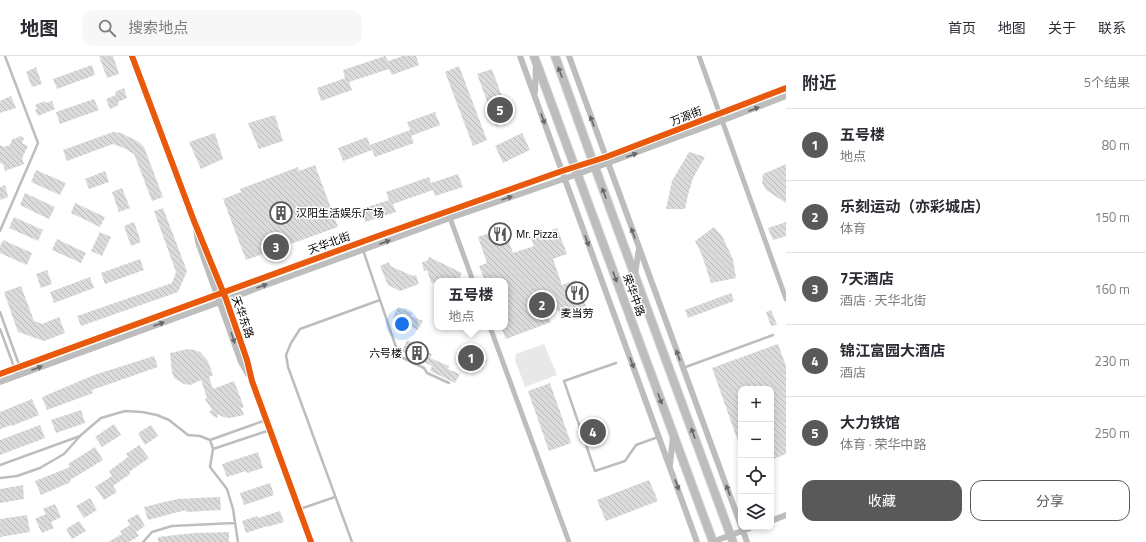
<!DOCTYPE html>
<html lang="zh">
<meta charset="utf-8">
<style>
body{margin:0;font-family:"Titillium Web","Noto Sans SC",sans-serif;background:#f7f7f7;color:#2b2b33}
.controls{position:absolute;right:12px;bottom:12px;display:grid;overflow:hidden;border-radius:8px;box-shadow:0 2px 6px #0003}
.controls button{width:36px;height:36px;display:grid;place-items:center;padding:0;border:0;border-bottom:1px solid #e1e1e2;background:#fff;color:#2b2b33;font:20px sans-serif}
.you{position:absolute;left:402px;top:268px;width:14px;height:14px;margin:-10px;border:3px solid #fff;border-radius:50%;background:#1a73e8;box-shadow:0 0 0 6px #1a73e833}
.badge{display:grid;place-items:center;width:26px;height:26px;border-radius:50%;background:#595959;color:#fff;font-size:13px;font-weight:700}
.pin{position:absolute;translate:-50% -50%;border:2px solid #fff;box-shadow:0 1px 4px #0006}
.popup{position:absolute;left:434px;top:222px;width:74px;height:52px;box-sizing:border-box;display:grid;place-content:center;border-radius:8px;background:#fff;filter:drop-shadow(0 1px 3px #0005);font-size:13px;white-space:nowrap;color:#7c7c81}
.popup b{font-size:15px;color:#2b2b33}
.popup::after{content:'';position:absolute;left:50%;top:100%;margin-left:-8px;border:8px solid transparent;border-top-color:#fff}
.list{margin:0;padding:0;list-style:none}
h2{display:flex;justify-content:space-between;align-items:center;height:52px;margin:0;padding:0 16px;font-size:17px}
h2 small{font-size:13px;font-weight:400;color:#7c7c81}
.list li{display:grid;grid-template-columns:26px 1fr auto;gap:12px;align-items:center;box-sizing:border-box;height:72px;padding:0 16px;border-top:1px solid #e1e1e2}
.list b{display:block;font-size:15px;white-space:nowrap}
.list p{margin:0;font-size:13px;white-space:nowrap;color:#7c7c81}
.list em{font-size:13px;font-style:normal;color:#7c7c81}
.actions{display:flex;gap:8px;padding:12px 16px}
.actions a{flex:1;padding:9px 0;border:1px solid #595959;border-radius:12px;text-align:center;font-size:14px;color:#595959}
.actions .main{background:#595959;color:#fff}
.icon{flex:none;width:22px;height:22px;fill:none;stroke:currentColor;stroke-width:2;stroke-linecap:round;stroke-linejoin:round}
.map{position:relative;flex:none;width:786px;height:486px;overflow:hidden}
header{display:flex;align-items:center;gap:24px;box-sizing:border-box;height:56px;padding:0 20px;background:#fff;border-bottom:1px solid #e1e1e2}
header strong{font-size:19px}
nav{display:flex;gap:22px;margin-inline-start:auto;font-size:14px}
.search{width:280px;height:36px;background:#f7f7f7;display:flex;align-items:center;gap:10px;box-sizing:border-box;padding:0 14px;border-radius:12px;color:#7c7c81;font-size:15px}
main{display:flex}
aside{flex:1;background:#fff}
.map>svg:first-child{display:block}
.pitch{fill:#e8e8e8}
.building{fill:url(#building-back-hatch)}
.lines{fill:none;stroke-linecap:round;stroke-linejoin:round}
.primary-casing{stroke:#dbdbdb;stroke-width:10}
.service{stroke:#bdbdbd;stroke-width:2.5}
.minor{stroke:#bdbdbd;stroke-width:5}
.tertiary{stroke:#bdbdbd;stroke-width:6}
.primary{stroke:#bdbdbd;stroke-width:8}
.cycleway-casing{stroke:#fff;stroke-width:8}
.cycleway{stroke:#e8590c;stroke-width:6}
.oneway{fill:#686868}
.labels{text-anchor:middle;stroke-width:3;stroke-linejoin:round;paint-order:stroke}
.street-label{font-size:11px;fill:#000;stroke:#fff}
.poi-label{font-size:11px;fill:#000;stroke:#fff;text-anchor:start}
</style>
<header>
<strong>地图</strong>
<div class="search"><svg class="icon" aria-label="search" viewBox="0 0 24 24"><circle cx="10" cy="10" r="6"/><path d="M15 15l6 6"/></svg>搜索地点</div>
<nav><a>首页</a><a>地图</a><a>关于</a><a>联系</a></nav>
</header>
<main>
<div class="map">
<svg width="786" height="486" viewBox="0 0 786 486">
<defs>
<pattern id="building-back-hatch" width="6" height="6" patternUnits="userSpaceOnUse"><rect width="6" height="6" fill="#dbdbdb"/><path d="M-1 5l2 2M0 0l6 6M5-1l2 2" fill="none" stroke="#bababa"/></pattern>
</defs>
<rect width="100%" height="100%" fill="#fff"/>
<path class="pitch" d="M544 288 557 319 525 331 515 304 516 298Z"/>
<path class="building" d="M99 0H113L119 18 107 22Z
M385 0 388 5 403 0H416L419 9 392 19 389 13 349 26 352 34 321 45 317 32 345 22 343 14Z
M92 9 95 19 57 33 53 23Z
M459 10 487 84 473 90 445 16Z
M36 11 42 28 32 31 26 16Z
M492 13 511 65 496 70 477 18Z
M124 32 127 42 118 46 119 49 110 53 106 43 116 39 115 36Z
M11 40 16 52 0 57V45Z
M94 43 99 54 60 68 56 56Z
M45 45 46 47 52 45 55 53 38 60 35 54 37 53 35 49Z
M435 56 440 69 411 80 414 87 375 101 372 94 343 105 338 92 367 81 370 89 410 74 407 66Z
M275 59 283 85 259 93 248 67Z
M113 76 121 77 139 86 144 91 163 141 152 145 134 98 124 92 113 88 67 105 63 94Z
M215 77 223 103 201 113 189 86Z
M522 77 530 94 503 107 495 90Z
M19 80 24 82 22 87 28 90 22 102 24 108 5 115 3 108 0 107V89L4 91 10 89 13 82 16 83 17 81 18 82Z
M689 96 705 101 693 122 688 139 685 153H666L672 125Z
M786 108V147L766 134 762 127 763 118Z
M315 109 338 171 246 204 223 143 241 136 240 133 298 111 299 115Z
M36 114 66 127 60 139 31 126Z
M105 115 109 126 89 133 85 123Z
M458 118 463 131 435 140 433 134 393 148 396 156 365 166 361 153 389 144 386 136 429 121 431 127Z
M5 129 8 141 0 144V131Z
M122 132 130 152 119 156 112 136Z
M25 137 55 151 49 163 20 149Z
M75 147 105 161 100 171 71 157Z
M163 152 187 215 178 236 81 270 77 260 172 227 176 216 154 155Z
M14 161 43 174 38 185 9 172Z
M134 166 141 186 131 190 124 170Z
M786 166V180L773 184 768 172Z
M714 171 722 180 733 203 736 222 711 227 702 199 695 185Z
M504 172 513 197 534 190 531 182 557 172 567 198 553 203 562 229 576 224 586 250 560 260 558 254 547 257 551 266 506 283 501 271H505V225H485L479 210 487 207 478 181Z
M100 176 111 181 102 200 91 195Z
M57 183 86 197 81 207 52 194Z
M3 184 32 197 27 209 0 197V190Z
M429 201 462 217 460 220 462 225H437V229L431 226 427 214 424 215 422 206 427 205Z
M140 203 144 214 105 228 101 217Z
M389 206 390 210 413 220 416 219 419 228 400 235 388 229 380 210Z
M47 214 52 228 41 232 36 218Z
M90 221 94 232 54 247 50 236Z
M21 230 34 265 42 268 59 261 65 277 44 285 18 276 4 236Z
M731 237 734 245 688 262 685 254Z
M398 251 412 257 411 260 423 265 418 274 393 262Z
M771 254 777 269 771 270 766 256Z
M407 284 421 290 420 293 432 298 430 302 449 310 448 313 460 318 455 327 430 315 432 310 402 295Z
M778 288 786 310V398L771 404V333H741L740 391 712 312Z
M461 290 475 295 474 299 487 304 482 313 456 301Z
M188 293 194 294 200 296 208 305 213 319 209 321 213 333 234 325 244 351 241 352 244 359 230 362 223 361 218 358 217 362 213 360 209 356 212 354 205 343 207 342 201 324 190 329 184 328 174 322 172 316 170 297Z
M154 300 158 311 92 334 93 337 47 354 42 341 94 319Z
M550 327 571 387 549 395 528 335Z
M32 343 39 359 12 370 11 369 0 373V356Z
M81 354 85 367 56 377 51 364Z
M114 368 121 379 102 391 95 381Z
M40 369 45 382 0 399V384Z
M151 369 158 380 145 389 138 377Z
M139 389 149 402 129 416 130 418 113 430 117 436 104 444 95 431 112 420 109 415 128 401 126 398Z
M95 391 103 404 70 424 71 426 41 439 35 425 70 411 68 408Z
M258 396 263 412 247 417 246 415 227 421 222 408Z
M649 424 658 445 606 465 597 444Z
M270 427 274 439 244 449 240 437Z
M23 429 24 443 0 447V433Z
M220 441 221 454 186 456V454L148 464 144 451 177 443Z
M90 442 97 454 84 462 76 450Z
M55 448 61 461 51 466 54 472 42 477 35 463 46 458 43 453Z
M280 455 284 466 267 471V470L246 477 242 465 257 460 258 462Z
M138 458 145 470 136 476 139 480 129 486H108L122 478 120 475 130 469 127 464Z
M27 459 30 476 0 481V463Z
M79 465 86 475 72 483 66 473Z
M229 476V486H158V481L194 477Z"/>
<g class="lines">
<g class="primary-casing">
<path id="primary" d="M534 0 713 486
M555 0 593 106 733 486"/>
</g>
<path class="service" d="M0 175 38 87 5 0
M363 194 399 300 424 312 427 317 449 327
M0 256 22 317
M0 273 17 319
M616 307 564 325 595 415 625 405 636 389 658 381
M683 312 773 279
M210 384 266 364
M213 393 270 374
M0 409 80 380
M0 422 17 420 40 412 64 398 81 379 101 362 125 355 142 356 157 359 169 364 188 379 200 380 210 384 213 393 210 411 227 433 233 453 238 486
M300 453 335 441
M143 486 152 476 172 470 234 467
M352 486 288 311 286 299 291 287 300 273 380 244"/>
<path class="minor" d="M699 0 786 243
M450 162 473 225
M490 271 569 486"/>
<path class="tertiary" d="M132 0 194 165 226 243 247 304 252 325 311 486
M520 0 697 486
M569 0 741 470
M535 36 536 9
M196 173 198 186 241 306 248 318
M635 218 639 193
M0 318 378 180 562 115 606 101 786 32
M0 326 450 162 578 118 721 65 786 40
M670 409 673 380
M771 465 786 459
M742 472 747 486
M712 486 753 471"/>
<use href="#primary" class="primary"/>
<g class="cycleway-casing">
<path id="cycleway" d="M132 0 194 165 226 243 247 304 252 325 311 486
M0 318 378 180 562 115 606 101 786 32"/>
</g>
<use href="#cycleway" class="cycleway"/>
</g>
<defs><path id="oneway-solid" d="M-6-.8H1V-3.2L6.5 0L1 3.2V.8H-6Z"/></defs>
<g class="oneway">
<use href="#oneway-solid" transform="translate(560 16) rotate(-110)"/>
<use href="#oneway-solid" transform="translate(754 53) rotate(-21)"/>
<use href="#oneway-solid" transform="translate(543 63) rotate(70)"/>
<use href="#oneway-solid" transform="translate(592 65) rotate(-110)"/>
<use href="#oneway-solid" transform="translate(632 99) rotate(-20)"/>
<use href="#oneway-solid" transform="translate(604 137) rotate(-110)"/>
<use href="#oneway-solid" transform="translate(507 142) rotate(-19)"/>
<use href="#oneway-solid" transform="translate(633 177) rotate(-110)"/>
<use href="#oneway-solid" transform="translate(587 185) rotate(70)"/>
<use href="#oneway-solid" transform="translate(385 186) rotate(-20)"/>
<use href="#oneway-solid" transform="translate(615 221) rotate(70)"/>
<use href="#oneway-solid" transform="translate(262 230) rotate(-20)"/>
<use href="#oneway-solid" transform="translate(159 268) rotate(-20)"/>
<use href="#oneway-solid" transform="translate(233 282) rotate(71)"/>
<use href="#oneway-solid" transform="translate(678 299) rotate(-110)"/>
<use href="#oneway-solid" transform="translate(632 307) rotate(70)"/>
<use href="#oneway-solid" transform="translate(37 312) rotate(-21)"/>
<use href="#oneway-solid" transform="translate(660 343) rotate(70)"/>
<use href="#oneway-solid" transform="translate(693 377) rotate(-110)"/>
<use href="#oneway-solid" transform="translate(677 429) rotate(70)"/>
<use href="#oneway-solid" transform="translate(728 434) rotate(-110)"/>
</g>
<defs>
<g id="building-ring" transform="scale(1.15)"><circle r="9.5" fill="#fff" stroke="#595959" stroke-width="1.5"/><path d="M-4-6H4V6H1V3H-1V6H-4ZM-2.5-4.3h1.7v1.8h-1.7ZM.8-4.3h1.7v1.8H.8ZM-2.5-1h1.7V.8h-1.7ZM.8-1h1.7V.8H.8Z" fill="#595959"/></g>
<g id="restaurant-ring" transform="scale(1.15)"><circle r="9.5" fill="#fff" stroke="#595959" stroke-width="1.5"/><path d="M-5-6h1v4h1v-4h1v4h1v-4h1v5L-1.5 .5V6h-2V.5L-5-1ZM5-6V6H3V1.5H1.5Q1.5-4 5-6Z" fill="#595959"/></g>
</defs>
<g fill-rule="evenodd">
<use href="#building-ring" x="281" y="157"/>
<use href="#restaurant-ring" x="500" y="178"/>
<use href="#restaurant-ring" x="577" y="237"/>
<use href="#building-ring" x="417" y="297"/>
</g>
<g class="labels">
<g class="street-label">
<text transform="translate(686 60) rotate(-21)" y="4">万源街</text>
<text transform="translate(329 187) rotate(-20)" y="4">天华北街</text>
<text transform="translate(634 239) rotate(70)" y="4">荣华中路</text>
<text transform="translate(243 261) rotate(70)" y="4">天华东路</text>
</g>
<g class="poi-label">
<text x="296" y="161">汉阳生活娱乐广场</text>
<text x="516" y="182">Mr. Pizza</text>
<text x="577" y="261" text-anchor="middle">麦当劳</text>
<text x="402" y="301" text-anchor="end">六号楼</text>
</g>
</g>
</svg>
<div class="controls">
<button>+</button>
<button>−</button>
<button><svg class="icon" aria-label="locate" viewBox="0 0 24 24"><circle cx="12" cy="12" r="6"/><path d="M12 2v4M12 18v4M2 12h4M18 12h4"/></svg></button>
<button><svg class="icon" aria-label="layers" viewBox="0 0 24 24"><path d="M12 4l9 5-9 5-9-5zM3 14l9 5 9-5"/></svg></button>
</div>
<div class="you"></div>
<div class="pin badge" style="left:471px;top:302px">1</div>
<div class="popup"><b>五号楼</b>地点</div>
<div class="pin badge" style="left:542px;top:249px">2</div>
<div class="pin badge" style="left:276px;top:191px">3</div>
<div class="pin badge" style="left:593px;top:376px">4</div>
<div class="pin badge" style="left:500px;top:54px">5</div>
</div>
<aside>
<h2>附近<small>5个结果</small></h2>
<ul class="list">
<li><span class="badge">1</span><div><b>五号楼</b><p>地点</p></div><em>80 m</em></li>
<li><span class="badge">2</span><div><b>乐刻运动（亦彩城店）</b><p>体育</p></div><em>150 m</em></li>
<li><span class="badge">3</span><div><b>7天酒店</b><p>酒店 · 天华北街</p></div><em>160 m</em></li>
<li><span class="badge">4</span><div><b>锦江富园大酒店</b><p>酒店</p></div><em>230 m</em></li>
<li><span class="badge">5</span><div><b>大力铁馆</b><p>体育 · 荣华中路</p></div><em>250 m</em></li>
</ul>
<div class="actions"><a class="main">收藏</a><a>分享</a></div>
</aside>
</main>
